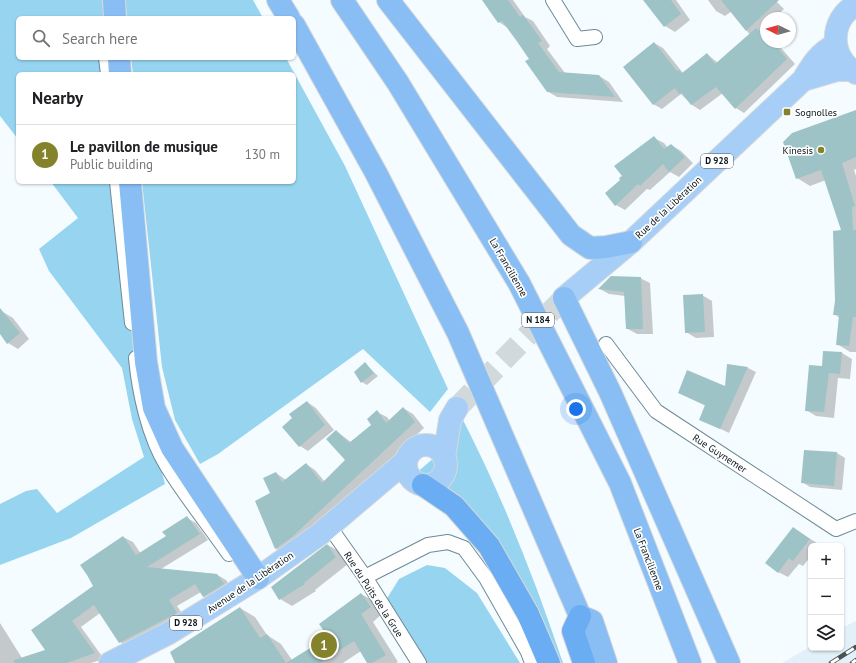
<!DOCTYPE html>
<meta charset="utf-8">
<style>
body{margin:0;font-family:"PT Sans",sans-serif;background:#f6f6f6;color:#202124}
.controls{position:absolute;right:12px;bottom:12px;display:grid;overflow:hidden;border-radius:6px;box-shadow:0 1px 3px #0004}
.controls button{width:36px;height:36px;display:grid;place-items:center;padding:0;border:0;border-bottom:1px solid #e0e0e0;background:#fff;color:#202124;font:20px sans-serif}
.compass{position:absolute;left:760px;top:12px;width:36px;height:36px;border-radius:50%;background:#fff;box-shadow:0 1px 3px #0004;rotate:275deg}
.you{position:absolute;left:576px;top:409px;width:14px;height:14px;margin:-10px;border:3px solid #fff;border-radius:50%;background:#1a73e8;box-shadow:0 0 0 6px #1a73e833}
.badge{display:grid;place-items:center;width:26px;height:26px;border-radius:50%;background:#84832c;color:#fff;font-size:13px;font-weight:700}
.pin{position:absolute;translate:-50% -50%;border:2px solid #fff;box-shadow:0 1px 4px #0006}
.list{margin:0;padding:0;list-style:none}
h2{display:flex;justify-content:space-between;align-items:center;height:52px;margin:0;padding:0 16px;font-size:17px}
h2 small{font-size:13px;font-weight:400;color:#757577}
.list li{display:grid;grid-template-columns:26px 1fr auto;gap:12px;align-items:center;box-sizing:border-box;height:60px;padding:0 16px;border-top:1px solid #e0e0e0}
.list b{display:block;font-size:15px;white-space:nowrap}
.list p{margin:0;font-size:13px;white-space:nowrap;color:#757577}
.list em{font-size:13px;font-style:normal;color:#757577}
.icon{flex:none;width:22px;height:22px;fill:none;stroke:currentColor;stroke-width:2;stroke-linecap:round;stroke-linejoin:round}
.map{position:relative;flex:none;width:856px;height:663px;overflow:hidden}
.search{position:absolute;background:#fff;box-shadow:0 1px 3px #0004;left:16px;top:16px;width:280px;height:44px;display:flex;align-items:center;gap:10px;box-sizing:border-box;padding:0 14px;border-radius:6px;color:#757577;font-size:15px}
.panel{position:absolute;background:#fff;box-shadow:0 1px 3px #0004;left:16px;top:72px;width:280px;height:112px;border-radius:6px}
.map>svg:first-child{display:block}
.built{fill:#e2f1f9}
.green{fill:#96d4ef}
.shadow{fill:#0003}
.building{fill:#9ec3c6}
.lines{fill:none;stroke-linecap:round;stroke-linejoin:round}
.primary-tunnel{stroke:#d1d9dc;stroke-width:22;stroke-dasharray:22 11;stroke-linecap:butt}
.minor-casing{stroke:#6c8a98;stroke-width:16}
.primary-casing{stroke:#d7d9da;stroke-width:24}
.trunk-casing{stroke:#d7d9da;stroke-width:24}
.motorway-casing{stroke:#d7d9da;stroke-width:24}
.minor{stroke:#fff;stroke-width:14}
.primary{stroke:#a6cef7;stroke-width:22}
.trunk{stroke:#88bef4;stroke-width:22}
.motorway{stroke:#6badf2;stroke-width:22}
.rail-casing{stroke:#485257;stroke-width:4.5}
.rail{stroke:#fff;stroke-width:3;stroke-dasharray:9;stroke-linecap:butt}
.poi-dot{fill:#84832c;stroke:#fff;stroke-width:1.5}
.labels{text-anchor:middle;stroke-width:3.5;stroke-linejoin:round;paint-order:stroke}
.shield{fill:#fff;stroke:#525a5e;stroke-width:1}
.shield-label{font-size:9px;font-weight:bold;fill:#081419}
.poi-label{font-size:10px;fill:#081419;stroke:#fff;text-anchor:start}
.street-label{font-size:10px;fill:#081419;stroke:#fff}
</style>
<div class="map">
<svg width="856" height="663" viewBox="0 0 856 663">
<rect width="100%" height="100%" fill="#f5fcff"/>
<path class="built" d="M856 621V663H782L811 646V648H841V628Z"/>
<path class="green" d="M0 0H104L106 18H18V58H110L111 74H18V139L0 116Z
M125 0H253L263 18H127Z
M131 58H286L345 166 448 389 430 412 363 349 218 454 200 464 175 420 162 367 142 182H294V74H133Z
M51 182H121L157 454 165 484 71 538 0 565V504L26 491 37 489 57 513 144 457 132 419 122 368 49 271 39 249 78 218Z
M462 418C502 496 535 579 563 663H556L439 484 414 475 457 438Z
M427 565 445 568 477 593 520 663H423L386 600 399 579Z"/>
<path class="shadow" d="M484 0H513L525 17 533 21 550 46 547 49 565 73 599 76 609 82 623 102 557 97 547 91 530 59 508 28 499 22Z
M645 0H676L690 20 675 32 665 26Z
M708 0H775L784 9 774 18H766V25L764 27 766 30V42H776L795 64 744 113 736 108 723 93 700 110 692 105 681 94 662 109 653 104 654 43 663 48 683 73 707 54 718 63 750 35 732 11 725 16 716 11Z
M856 111V169L854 170 856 176V352H850L837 344 840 318 834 314 843 231 826 180 810 186 797 178Z
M654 138 664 143 668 148 671 145 681 151 693 163 679 177 670 172 650 190 647 189 625 210 616 205 606 194 621 180Z
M640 278 650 283 653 334H637L626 328 625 296 609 294 600 289Z
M702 295 712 301 714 337 696 338 686 332Z
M3 312 13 318 29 339 18 349 8 343 0 333V314Z
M842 353 852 359 850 379 838 378 834 418 816 416 806 410 823 368Z
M365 364 378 376 367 385 362 382 355 372Z
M728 365 748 368 756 372 729 433 700 419 706 406 679 393 726 387Z
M307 402 316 408 334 430 308 451 300 446 294 418Z
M403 408 413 414 424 428 302 542 285 554 276 549 257 501 271 493 276 473 286 480 306 464 315 470 325 482 346 460 336 431 351 442 372 425 377 412 387 417 390 421Z
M805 451 837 453 845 458 842 490 810 487 802 482Z
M187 518 196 523 208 540 161 569 216 574 226 580 233 590 213 602 204 597 201 592 177 606 186 619 130 648 120 642 100 613 81 627 104 659 91 663H0V623L22 658 47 650 94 587 123 537 133 542 141 554 167 537Z
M793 528 820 545 811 546V556L803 566 799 564 788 577 778 572Z
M328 545 340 552 348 564 315 590 316 591 292 606 280 599Z
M361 594 374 601 382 614 373 622 398 662 396 663H368L361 651 343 663H176L240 608 255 617 267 635 281 644 292 660 329 637Z"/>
<path class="building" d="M482 0H508L520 17 523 15 533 28 542 41 538 43 559 72 599 75 615 97 547 92 525 61 529 59 516 40 502 21 498 23Z
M643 0H671L681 14 664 27Z
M721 0H779L746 31Z
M756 28 766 36V42H773L787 59 735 109 716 87 691 105 682 93 679 94 675 88 653 105 623 67 654 42 677 71 679 70 682 73 707 53 715 64Z
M856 110V157L842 163 855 206 852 207 853 230H856V317H853L849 346 836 345 839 315H833L835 301 833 231 841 230 821 170 796 179 783 142 792 133Z
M654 136 664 149 671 144 685 157 669 172 663 164 640 186 638 184 615 206 605 193 620 180 619 178 622 176 614 166Z
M611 276 641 277 643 329H626L624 292 598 289Z
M703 294 705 332 685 333 683 295Z
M0 308 20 333 7 344 0 334Z
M823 351 842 352 840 374 829 373 824 412 805 411 809 365 822 366Z
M365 362 374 373 361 383 354 372Z
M727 364 748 367 720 429 699 420 705 405 678 393 687 370 725 386Z
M307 401 325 425 299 447 282 427 292 418 289 414Z
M403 407 415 422 292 537 275 549 255 501 270 493 263 478 276 472 282 482 306 463 322 483 345 460 326 439 336 430 349 443 371 425 367 419 377 410 386 423Z
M804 450 837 452 834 486 801 483Z
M187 516 200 534 147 567 217 574 224 584 203 597 195 584 169 600 177 613 119 643 94 605 72 621 95 653 67 663H14V660L45 650 31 630 93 586 87 575 80 565 123 536 136 555 166 536 162 532Z
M793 527 810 539 793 561 789 558 778 573 765 563Z
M327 544 336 557 304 583 305 584 279 600 271 587Z
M361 593 371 607 361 614 386 655 372 663H367L354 641 320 663H175L170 652 240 607 260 638 267 634 286 663 328 637 319 624Z"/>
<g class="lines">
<path class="primary-tunnel" d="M457 408 564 298"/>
<g class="minor-casing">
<path id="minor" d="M553 0 577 39 595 37
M106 58 108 74
M117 182 132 323
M606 344 656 411 836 529 856 521
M136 358C139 392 149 437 167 466 186 497 209 525 229 554
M329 526 365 577 419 663
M365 577 428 545 448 542 464 548 486 578 528 652 532 663"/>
</g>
<g class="primary-casing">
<path id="primary" d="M856 5C829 19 829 58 856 73
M803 80 837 70H851
M564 298 631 242 803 80C812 65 819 53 835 45
M406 465a20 20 0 1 1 40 0a20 20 0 1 1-40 0Z
M444 458 450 420 457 408
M110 663 169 633 258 578 320 534 406 461"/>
</g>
<g class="trunk-casing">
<path id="trunk" d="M114 0 115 18
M278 0 289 18
M342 0 398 83 519 283 620 483 690 663
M388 0 571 235 590 248 606 247 631 242
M294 25 376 173 458 333 580 616 592 621 606 663
M119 58 120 74
M130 182 146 362 154 408 172 448 258 578
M564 298 610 392 729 663"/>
</g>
<g class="motorway-casing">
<path id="motorway" d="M423 485 454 506 489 546 528 614 549 663
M580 616 573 631 584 663"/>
</g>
<use href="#minor" class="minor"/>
<use href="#primary" class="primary"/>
<use href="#trunk" class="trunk"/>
<use href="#motorway" class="motorway"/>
<g class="rail-casing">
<path id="rail" d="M831 663 856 647
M852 663 856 660"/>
</g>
<use href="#rail" class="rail"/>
</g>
<g class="poi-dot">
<rect x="783" y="108" width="8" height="8" rx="2"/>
<circle cx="821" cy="150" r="4"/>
</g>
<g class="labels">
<g class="shield">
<rect x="701" y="154" width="32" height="14" rx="3"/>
<rect x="522" y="313" width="32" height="14" rx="3"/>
<rect x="170" y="616" width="32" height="14" rx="3"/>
</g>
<g class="shield-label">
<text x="717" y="164">D 928</text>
<text x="538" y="323">N 184</text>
<text x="186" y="626">D 928</text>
</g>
<g class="poi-label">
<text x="795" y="116">Sognolles</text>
<text x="813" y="154" text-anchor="end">Kinesis</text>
</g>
<g class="street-label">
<text transform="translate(668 207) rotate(-43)" y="4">Rue de la Libération</text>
<text transform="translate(509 267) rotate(60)" y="4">La Francilienne</text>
<text transform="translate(720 453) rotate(33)" y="4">Rue Guynemer</text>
<text transform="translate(649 559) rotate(69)" y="4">La Francilienne</text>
<text transform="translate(250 582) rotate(-34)" y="4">Avenue de la Libération</text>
<text transform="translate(374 594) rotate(57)" y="4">Rue du Puits de la Grue</text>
</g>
</g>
</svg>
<div class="controls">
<button>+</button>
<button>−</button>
<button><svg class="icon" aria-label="layers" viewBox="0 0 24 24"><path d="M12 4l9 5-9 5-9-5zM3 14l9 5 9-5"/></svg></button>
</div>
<svg class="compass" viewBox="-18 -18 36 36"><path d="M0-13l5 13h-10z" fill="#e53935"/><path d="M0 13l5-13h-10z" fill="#757577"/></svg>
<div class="you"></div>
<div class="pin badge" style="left:324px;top:645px">1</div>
<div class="search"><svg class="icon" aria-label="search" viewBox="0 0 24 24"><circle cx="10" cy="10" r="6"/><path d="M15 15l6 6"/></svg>Search here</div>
<section class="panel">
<h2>Nearby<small></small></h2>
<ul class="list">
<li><span class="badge">1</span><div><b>Le pavillon de musique</b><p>Public building</p></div><em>130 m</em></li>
</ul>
</section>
</div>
